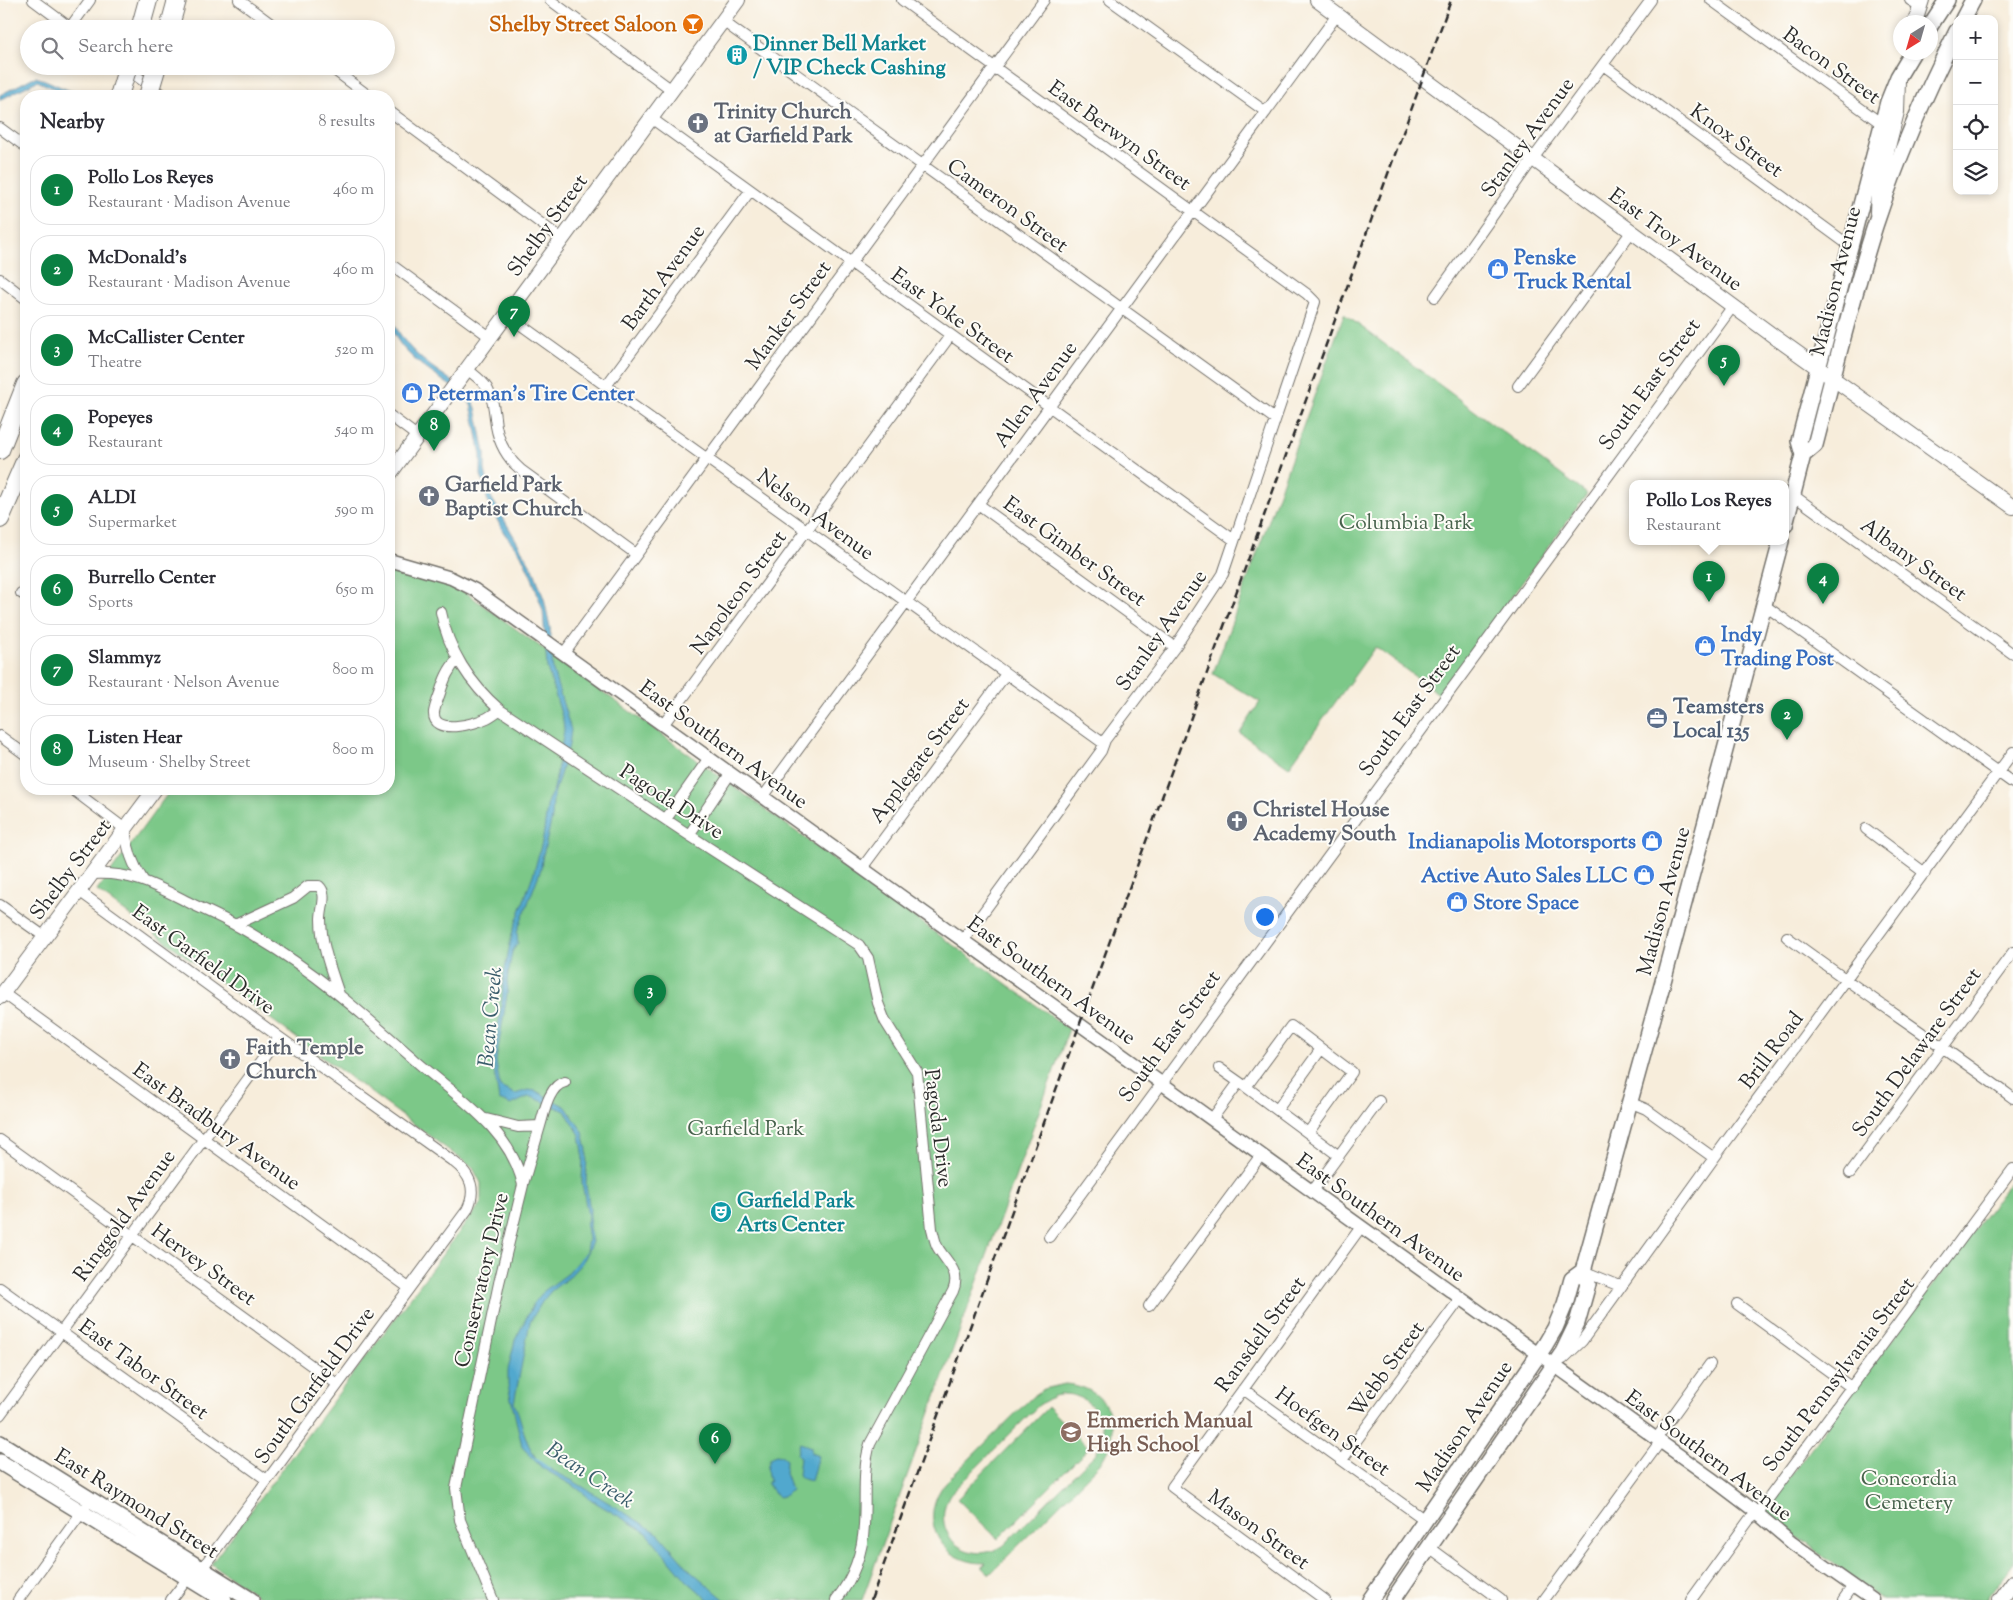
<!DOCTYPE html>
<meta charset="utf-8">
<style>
body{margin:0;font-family:"Sorts Mill Goudy",serif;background:#f7f7f7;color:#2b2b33}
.controls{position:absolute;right:15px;top:15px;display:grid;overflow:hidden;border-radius:10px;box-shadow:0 2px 8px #0003}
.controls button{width:45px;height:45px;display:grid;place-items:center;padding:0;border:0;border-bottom:1px solid #e1e1e2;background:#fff;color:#2b2b33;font:25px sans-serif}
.compass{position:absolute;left:1893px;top:15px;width:45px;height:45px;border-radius:50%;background:#fff;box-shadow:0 2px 8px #0003;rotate:217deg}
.you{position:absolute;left:1264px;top:916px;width:18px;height:18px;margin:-12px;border:4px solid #fff;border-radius:50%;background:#1a73e8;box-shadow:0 0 0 8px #1a73e833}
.badge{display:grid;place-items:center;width:32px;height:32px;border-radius:50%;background:#0b8043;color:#fff;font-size:16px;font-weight:700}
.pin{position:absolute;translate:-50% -41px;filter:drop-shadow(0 1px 2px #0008)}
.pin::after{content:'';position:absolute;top:26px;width:18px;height:15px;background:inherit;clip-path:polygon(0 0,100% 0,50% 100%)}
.popup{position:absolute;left:1629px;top:480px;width:160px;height:65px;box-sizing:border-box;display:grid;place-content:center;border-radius:10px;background:#fff;filter:drop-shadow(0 1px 4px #0005);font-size:16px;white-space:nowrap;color:#7c7c81}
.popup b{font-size:19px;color:#2b2b33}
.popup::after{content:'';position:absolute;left:50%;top:100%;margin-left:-10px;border:10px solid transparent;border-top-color:#fff}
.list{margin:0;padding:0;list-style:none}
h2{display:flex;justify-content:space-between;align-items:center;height:65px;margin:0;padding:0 20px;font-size:21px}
h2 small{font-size:16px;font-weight:400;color:#7c7c81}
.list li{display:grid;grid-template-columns:32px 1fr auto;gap:15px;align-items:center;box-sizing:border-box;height:70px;margin:0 10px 10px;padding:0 10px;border:1px solid #e1e1e2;border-radius:20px}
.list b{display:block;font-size:19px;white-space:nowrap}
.list p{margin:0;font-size:16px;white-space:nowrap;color:#7c7c81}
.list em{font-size:16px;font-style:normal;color:#7c7c81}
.icon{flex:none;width:28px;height:28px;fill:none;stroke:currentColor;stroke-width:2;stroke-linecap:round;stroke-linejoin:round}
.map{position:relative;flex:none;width:2013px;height:1600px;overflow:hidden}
.search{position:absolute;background:#fff;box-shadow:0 2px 8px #0003;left:20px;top:20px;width:375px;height:55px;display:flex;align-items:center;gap:12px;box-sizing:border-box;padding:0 18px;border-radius:28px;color:#7c7c81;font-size:19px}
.panel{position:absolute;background:#fff;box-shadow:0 2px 8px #0003;left:20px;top:90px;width:375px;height:705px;border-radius:20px}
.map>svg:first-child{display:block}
.green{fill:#7bc888;stroke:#537a5a;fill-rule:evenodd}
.water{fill:#51a8ce;stroke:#3e6a7c}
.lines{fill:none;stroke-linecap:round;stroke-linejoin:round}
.stream{stroke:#51a8ce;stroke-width:2.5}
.minor-casing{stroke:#726f69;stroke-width:12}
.tertiary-casing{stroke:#726f69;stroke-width:15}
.secondary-casing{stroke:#726f69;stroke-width:16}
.primary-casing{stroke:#726f69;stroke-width:18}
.motorway-casing{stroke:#726f69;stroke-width:20}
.minor{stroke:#fff;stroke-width:10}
.tertiary{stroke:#fff;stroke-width:12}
.secondary{stroke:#fff;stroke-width:14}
.primary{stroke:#fff;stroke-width:15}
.motorway{stroke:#fff;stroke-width:18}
.rail{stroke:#2b2b2b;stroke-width:2.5;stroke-dasharray:8 4;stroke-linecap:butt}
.motorway-bridge-casing{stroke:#726f69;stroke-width:20;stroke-linecap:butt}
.motorway-bridge{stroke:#fff;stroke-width:18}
.labels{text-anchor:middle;stroke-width:4;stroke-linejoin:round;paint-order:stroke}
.food-label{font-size:21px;font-weight:bold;fill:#c56008;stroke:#fdfcf7;text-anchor:end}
.culture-label{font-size:21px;font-weight:bold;fill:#0d838f;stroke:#fdfcf7;text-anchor:start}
.street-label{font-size:21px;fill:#2b2b2b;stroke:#fdfcf7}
.worship-label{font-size:21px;font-weight:bold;fill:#5b616d;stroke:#fdfcf7;text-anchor:start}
.shop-label{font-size:21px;font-weight:bold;fill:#366cbe;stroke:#fdfcf7;text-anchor:start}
.park-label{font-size:21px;fill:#47624c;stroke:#fdfcf7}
.service-label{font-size:21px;font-weight:bold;fill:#4e5e75;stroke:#fdfcf7;text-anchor:start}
.education-label{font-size:21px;font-weight:bold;fill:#785e54;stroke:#fdfcf7;text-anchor:start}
.water-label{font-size:22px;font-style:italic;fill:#3a5d6c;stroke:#fdfcf7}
</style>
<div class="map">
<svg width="2013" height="1600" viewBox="0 0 2013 1600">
<rect width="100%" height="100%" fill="#fdfcf7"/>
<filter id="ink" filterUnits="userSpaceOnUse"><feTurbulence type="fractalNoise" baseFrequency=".02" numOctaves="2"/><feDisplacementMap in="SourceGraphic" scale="10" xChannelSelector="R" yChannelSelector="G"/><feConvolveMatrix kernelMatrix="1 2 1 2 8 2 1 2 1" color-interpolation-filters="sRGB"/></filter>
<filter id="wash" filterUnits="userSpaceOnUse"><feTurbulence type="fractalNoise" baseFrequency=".0096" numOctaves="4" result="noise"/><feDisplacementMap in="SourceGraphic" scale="20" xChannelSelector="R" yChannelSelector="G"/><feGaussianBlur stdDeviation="1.12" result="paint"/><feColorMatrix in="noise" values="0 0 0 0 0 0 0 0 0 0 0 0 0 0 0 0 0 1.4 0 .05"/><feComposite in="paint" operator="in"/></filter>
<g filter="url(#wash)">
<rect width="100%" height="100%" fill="#f7eddb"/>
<path class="green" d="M1344 314 1587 494 1440 695 1375 647 1289 767 1240 733 1260 702 1213 674Z
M389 567 403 575 431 576 462 590 1069 1029 862 1600H264L211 1564 481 1203V1183L473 1168 97 891 171 789H389Z
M2013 1178V1564L1986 1600H1882L1763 1512Z
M1065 1384C1111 1387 1125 1430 1099 1465L990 1574 982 1567 986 1563C940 1564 916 1518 946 1482L1032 1397 1044 1389ZM1065 1394C1096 1396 1112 1427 1096 1453L1003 1546C966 1568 928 1532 950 1494L1039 1405 1054 1396Z
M1048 1407 1089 1448 998 1539 957 1499Z"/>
<path class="water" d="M36 77C48 80 57 86 68 90 77 93 87 92 96 96H71L37 81 0 100V95L32 78Z
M389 313C407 355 429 364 465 390L471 396 476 408 485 453V470L491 497 534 571 544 599 550 627 553 671 571 730 569 745 553 798 552 818 542 859 541 869 517 932 518 943 512 952 507 981 508 989 496 1061 500 1087 515 1094 528 1090 536 1091 566 1107 583 1132 587 1150 586 1185 590 1210 589 1227 592 1242 581 1264 568 1278 551 1291 542 1302 530 1322 514 1403C520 1415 522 1429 527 1441 530 1449 535 1455 538 1463L575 1482 659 1534 690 1570 725 1600H709L687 1581 647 1533 593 1501 577 1488 542 1468 522 1447 521 1441 508 1386V1370L515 1340 534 1303 544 1291 566 1275 578 1261 586 1251 588 1239 586 1227 588 1217 582 1183 583 1152 580 1135 565 1111 532 1097H528L511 1105 499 1100 493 1064 502 1001 504 974 512 934 534 872 543 838 548 800 554 789 564 730 563 720 547 668 543 611 532 578 521 554 504 533 488 502 481 475V456L475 423 471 405 465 396C439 376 389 352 389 313Z
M800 1443 811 1447V1453L818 1456 811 1481 800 1478 798 1474 800 1458 797 1454Z
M776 1455 781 1456 786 1460 785 1473 791 1490 786 1495 779 1497 773 1492 767 1483 770 1481C766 1473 767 1465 771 1457Z"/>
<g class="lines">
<path class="stream" d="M535 1459 549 1469"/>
</g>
</g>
<g filter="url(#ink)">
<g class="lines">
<g class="minor-casing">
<path id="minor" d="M33 0 72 29
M239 0 278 29
M550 0 672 90
M902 0 1307 294 1315 302 1223 574 1175 647 1105 740 1101 751 963 940
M1110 0 1266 112
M1711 0 1882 124
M1910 0 1920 6
M726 17V23L732 28 1275 419
M69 29 90 0
M1603 65 1850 246
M329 66 369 96
M124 67 164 96
M389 111 562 239
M651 118 1234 540
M0 128 26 147
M389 263 490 337
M0 279 26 299
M1435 297 1535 156 1651 0
M507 315 1103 743
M467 369C474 375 482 380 487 388 494 400 494 412 496 426 499 443 508 459 521 470L636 554
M606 386 750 191
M1518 386 1632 231
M389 415 417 436
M1793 495 2013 654
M978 504 1175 647
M21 593 26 596
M1764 605 2013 783
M441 612C448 650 470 684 500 710L689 835 859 945 868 958 878 1003 885 1021 917 1072 932 1229C934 1236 935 1243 938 1248 947 1263 961 1272 953 1291L870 1444C862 1471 866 1497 864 1525 863 1552 853 1579 836 1600
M564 653 1044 0
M458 659C448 669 444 680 440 693 438 699 435 706 434 712 432 736 475 724 487 718 491 716 496 712 500 710
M663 725 950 336
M0 736 26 755
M72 789 125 829C127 849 132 864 143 880
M763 797 1337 15
M666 819 709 758
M1866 829 1925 873
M689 835 730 774
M862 868 1006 674
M91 874C133 871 158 887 194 905 216 915 238 925 258 938 316 972 366 1017 416 1061 456 1096 511 1129 523 1185L499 1283 456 1488 460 1520 493 1600
M79 891 279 1037 454 1162C471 1175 477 1190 467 1210L206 1563 188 1578 171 1600
M0 905 45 937
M235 925 293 898 308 886H319C328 894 321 908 321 919 321 945 331 970 339 994
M1787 937C1861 992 1939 1043 2013 1098
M3 993 409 1288
M1219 1068 1246 1087 1291 1026 1352 1072 1308 1133
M1246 1087 1339 1156
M1629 1102 1646 1109 1714 1158
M1277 1110 1321 1049
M486 1119 518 1127 540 1126C544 1113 549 1085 565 1082
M1212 1119 1239 1082
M0 1140 337 1384
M1850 1173 2013 952
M523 1184 540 1126
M1312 1192 1379 1101
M1049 1237 1733 306
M1583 1271 1620 1286
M0 1288 267 1480
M1737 1304 1852 1388
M1149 1306 1261 1155
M1563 1359 1582 1341 1714 1158 2013 752
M1243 1389 1425 1520
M0 1415 279 1037
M1656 1439 1710 1364
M1342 1460 1460 1299
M1429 1547 1501 1600
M18 1600 85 1508
M1325 1600 1172 1487 1361 1227
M1544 1600 1660 1442
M1691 1600 1749 1520 1757 1514 2013 1169
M1843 1600 1853 1586"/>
</g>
<g class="tertiary-casing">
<path id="tertiary" d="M389 560 451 578 475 590 1711 1478 1752 1509 1792 1543 1873 1600"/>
</g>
<g class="secondary-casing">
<path id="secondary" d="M1317 0 1779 340 2013 507
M1915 22 1922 0
M1877 213 1878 186 1897 112 1898 80
M389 475 738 0
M0 997 155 789
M2000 1600 2013 1582"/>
</g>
<g class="primary-casing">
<path id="primary" d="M1963 19 1973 0
M1930 26 1947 0
M1803 455 1815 445C1834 372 1852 298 1875 226 1897 159 1925 94 1957 31
M1785 525 1803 455 1799 441 1888 102 1898 77 1913 52
M0 1443 251 1600
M0 1462 224 1600
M1370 1600 1545 1345 1555 1328 1565 1304 1572 1279 1583 1271 1661 989 1781 541
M1393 1600 1563 1352 1577 1323 1588 1284 1583 1271"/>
</g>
<g class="motorway-casing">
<path id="motorway" d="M140 29 148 0
M169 29 177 0
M0 450 26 384
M0 519 26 459"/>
</g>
<use href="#minor" class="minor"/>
<use href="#tertiary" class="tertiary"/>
<use href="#secondary" class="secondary"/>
<use href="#primary" class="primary"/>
<use href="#motorway" class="motorway"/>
<path class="rail" d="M871 1600 1451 0"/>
<g class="motorway-bridge-casing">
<path id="motorway-bridge" d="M119 96 128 66
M148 96 157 66"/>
</g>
<use href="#motorway-bridge" class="motorway-bridge"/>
</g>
</g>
<defs>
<g id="bar-disc" transform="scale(1.125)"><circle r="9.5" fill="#e8710a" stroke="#fdfcf7"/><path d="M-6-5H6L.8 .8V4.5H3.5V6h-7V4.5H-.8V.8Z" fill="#fff"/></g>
<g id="building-disc" transform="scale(1.125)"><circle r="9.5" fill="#0f9aa8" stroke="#fdfcf7"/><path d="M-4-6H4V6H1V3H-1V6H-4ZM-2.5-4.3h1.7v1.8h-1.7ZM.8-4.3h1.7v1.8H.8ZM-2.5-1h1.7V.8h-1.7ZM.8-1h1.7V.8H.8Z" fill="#fff"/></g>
<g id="church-disc" transform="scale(1.125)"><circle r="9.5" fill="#6b7280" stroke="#fdfcf7"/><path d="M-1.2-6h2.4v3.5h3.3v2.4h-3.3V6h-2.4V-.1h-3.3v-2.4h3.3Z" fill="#fff"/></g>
<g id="shop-disc" transform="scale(1.125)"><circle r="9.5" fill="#3f7fe0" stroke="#fdfcf7"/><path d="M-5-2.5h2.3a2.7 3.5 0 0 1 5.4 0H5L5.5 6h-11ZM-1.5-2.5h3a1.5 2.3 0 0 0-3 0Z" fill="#fff"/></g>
<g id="office-disc" transform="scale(1.125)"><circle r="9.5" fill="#5c6f8a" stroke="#fdfcf7"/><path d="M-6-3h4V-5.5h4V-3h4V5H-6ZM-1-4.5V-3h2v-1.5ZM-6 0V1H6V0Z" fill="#fff"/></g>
<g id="theatre-disc" transform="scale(1.125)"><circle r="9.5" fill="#0f9aa8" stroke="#fdfcf7"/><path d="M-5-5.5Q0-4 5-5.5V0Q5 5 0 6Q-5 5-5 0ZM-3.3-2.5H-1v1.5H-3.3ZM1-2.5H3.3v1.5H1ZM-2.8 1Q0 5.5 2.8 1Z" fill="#fff"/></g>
<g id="school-disc" transform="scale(1.125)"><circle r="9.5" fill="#8d6e63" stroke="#fdfcf7"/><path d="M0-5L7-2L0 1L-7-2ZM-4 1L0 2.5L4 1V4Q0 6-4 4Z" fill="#fff"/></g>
</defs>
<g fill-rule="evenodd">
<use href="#bar-disc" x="693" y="24"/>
<use href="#building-disc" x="737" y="55"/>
<use href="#church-disc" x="698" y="123"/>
<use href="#shop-disc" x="1498" y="269"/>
<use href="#shop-disc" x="412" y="393"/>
<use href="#church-disc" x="429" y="496"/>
<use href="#shop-disc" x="1705" y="646"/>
<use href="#office-disc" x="1657" y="718"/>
<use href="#church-disc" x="1237" y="821"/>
<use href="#shop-disc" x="1652" y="841"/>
<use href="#shop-disc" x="1644" y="875"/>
<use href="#shop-disc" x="1457" y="902"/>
<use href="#church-disc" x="230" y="1059"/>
<use href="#theatre-disc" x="721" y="1212"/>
<use href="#school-disc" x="1071" y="1432"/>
</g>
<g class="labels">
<g class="food-label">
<text x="677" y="31">Shelby Street Saloon</text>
</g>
<g class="culture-label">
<text x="753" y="50">Dinner Bell Market<tspan x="753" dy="24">/ VIP Check Cashing</tspan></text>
<text x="737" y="1207">Garfield Park<tspan x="737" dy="24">Arts Center</tspan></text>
</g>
<g class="street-label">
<text transform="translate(1832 65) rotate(36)" y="7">Bacon Street</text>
<text transform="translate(1120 135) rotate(36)" y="7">East Berwyn Street</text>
<text transform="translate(1527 137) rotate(-54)" y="7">Stanley Avenue</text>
<text transform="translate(1737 140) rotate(36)" y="7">Knox Street</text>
<text transform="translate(1008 205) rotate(36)" y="7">Cameron Street</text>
<text transform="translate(547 225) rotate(-54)" y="7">Shelby Street</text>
<text transform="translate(1676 239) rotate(36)" y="7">East Troy Avenue</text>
<text transform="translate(663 277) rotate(-54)" y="7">Barth Avenue</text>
<text transform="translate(1835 281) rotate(-76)" y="7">Madison Avenue</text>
<text transform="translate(788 315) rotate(-54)" y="7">Manker Street</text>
<text transform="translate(953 315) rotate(36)" y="7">East Yoke Street</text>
<text transform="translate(1649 384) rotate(-54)" y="7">South East Street</text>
<text transform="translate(1035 394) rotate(-54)" y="7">Allen Avenue</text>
<text transform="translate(816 514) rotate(36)" y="7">Nelson Avenue</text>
<text transform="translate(1075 551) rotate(36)" y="7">East Gimber Street</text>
<text transform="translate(1914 559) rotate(36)" y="7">Albany Street</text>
<text transform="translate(738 592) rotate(-54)" y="7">Napoleon Street</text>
<text transform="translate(1161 630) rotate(-55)" y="7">Stanley Avenue</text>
<text transform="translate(1409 710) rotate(-54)" y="7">South East Street</text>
<text transform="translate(724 744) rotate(36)" y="7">East Southern Avenue</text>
<text transform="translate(919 760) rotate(-53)" y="7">Applegate Street</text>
<text transform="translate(672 801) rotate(33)" y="7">Pagoda Drive</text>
<text transform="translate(70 869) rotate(-53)" y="7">Shelby Street</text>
<text transform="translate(1663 901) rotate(-75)" y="7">Madison Avenue</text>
<text transform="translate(204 959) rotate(36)" y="7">East Garfield Drive</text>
<text transform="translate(1052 980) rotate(36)" y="7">East Southern Avenue</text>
<text transform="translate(1169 1036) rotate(-54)" y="7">South East Street</text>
<text transform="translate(1771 1050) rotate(-53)" y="7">Brill Road</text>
<text transform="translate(1916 1052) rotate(-54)" y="7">South Delaware Street</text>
<text transform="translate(217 1126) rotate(36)" y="7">East Bradbury Avenue</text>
<text transform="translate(939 1128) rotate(83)" y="7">Pagoda Drive</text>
<text transform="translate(124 1215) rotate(-54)" y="7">Ringgold Avenue</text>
<text transform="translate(1381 1217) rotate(36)" y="7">East Southern Avenue</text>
<text transform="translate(204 1264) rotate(36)" y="7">Hervey Street</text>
<text transform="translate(481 1280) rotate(-77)" y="7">Conservatory Drive</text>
<text transform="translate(1260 1334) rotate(-54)" y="7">Ransdell Street</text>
<text transform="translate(144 1369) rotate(36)" y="7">East Tabor Street</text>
<text transform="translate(1386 1369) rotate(-54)" y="7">Webb Street</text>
<text transform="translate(1838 1374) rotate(-53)" y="7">South Pennsylvania Street</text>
<text transform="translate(314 1385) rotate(-54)" y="7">South Garfield Drive</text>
<text transform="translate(1464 1426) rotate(-56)" y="7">Madison Avenue</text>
<text transform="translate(1333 1431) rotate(36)" y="7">Hoefgen Street</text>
<text transform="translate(1709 1455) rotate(37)" y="7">East Southern Avenue</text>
<text transform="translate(137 1503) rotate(32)" y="7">East Raymond Street</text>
<text transform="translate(1259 1529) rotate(36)" y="7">Mason Street</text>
</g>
<g class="worship-label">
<text x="714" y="118">Trinity Church<tspan x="714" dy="24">at Garfield Park</tspan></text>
<text x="445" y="491">Garfield Park<tspan x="445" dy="24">Baptist Church</tspan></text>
<text x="1253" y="816">Christel House<tspan x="1253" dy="24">Academy South</tspan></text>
<text x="246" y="1054">Faith Temple<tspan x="246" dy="24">Church</tspan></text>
</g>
<g class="shop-label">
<text x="1514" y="264">Penske<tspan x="1514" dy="24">Truck Rental</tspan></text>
<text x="428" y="400">Peterman's Tire Center</text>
<text x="1721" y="641">Indy<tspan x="1721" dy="24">Trading Post</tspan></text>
<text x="1636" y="848" text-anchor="end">Indianapolis Motorsports</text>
<text x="1628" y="882" text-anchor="end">Active Auto Sales LLC</text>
<text x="1473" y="909">Store Space</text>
</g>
<g class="park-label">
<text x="1406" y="529">Columbia Park</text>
<text x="746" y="1135">Garfield Park</text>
<text x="1909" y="1485">Concordia<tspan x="1909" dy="24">Cemetery</tspan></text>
</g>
<g class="service-label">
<text x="1673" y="713">Teamsters<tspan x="1673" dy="24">Local 135</tspan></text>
</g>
<g class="education-label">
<text x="1087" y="1427">Emmerich Manual<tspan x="1087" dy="24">High School</tspan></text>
</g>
<g class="water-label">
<text transform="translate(489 1017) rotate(-85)" y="8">Bean Creek</text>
<text transform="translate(591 1474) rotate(34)" y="8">Bean Creek</text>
</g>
</g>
</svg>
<div class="controls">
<button>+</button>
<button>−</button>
<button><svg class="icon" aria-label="locate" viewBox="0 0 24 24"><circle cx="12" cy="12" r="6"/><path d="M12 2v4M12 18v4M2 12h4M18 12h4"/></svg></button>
<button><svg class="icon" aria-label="layers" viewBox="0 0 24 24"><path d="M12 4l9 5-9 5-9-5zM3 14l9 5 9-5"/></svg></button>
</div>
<svg class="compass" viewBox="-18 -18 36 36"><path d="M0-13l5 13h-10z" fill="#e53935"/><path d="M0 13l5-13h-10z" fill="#7c7c81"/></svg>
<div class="you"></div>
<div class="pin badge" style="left:1709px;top:602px">1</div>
<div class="popup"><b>Pollo Los Reyes</b>Restaurant</div>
<div class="pin badge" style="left:1787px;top:740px">2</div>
<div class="pin badge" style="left:650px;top:1016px">3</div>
<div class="pin badge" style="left:1823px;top:604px">4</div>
<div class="pin badge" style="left:1724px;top:386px">5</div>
<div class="pin badge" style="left:715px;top:1464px">6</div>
<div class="pin badge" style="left:514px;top:337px">7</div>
<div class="pin badge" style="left:434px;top:451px">8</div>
<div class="search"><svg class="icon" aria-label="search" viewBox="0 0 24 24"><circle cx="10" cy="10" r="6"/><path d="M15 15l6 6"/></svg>Search here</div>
<section class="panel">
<h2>Nearby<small>8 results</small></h2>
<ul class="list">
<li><span class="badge">1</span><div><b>Pollo Los Reyes</b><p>Restaurant · Madison Avenue</p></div><em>460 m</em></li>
<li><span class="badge">2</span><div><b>McDonald's</b><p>Restaurant · Madison Avenue</p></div><em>460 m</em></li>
<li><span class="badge">3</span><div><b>McCallister Center</b><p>Theatre</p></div><em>520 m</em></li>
<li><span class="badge">4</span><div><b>Popeyes</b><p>Restaurant</p></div><em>540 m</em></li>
<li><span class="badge">5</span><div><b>ALDI</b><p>Supermarket</p></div><em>590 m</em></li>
<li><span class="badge">6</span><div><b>Burrello Center</b><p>Sports</p></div><em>650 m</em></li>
<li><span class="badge">7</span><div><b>Slammyz</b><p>Restaurant · Nelson Avenue</p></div><em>800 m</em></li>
<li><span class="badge">8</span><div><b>Listen Hear</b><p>Museum · Shelby Street</p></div><em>800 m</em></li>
</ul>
</section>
</div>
